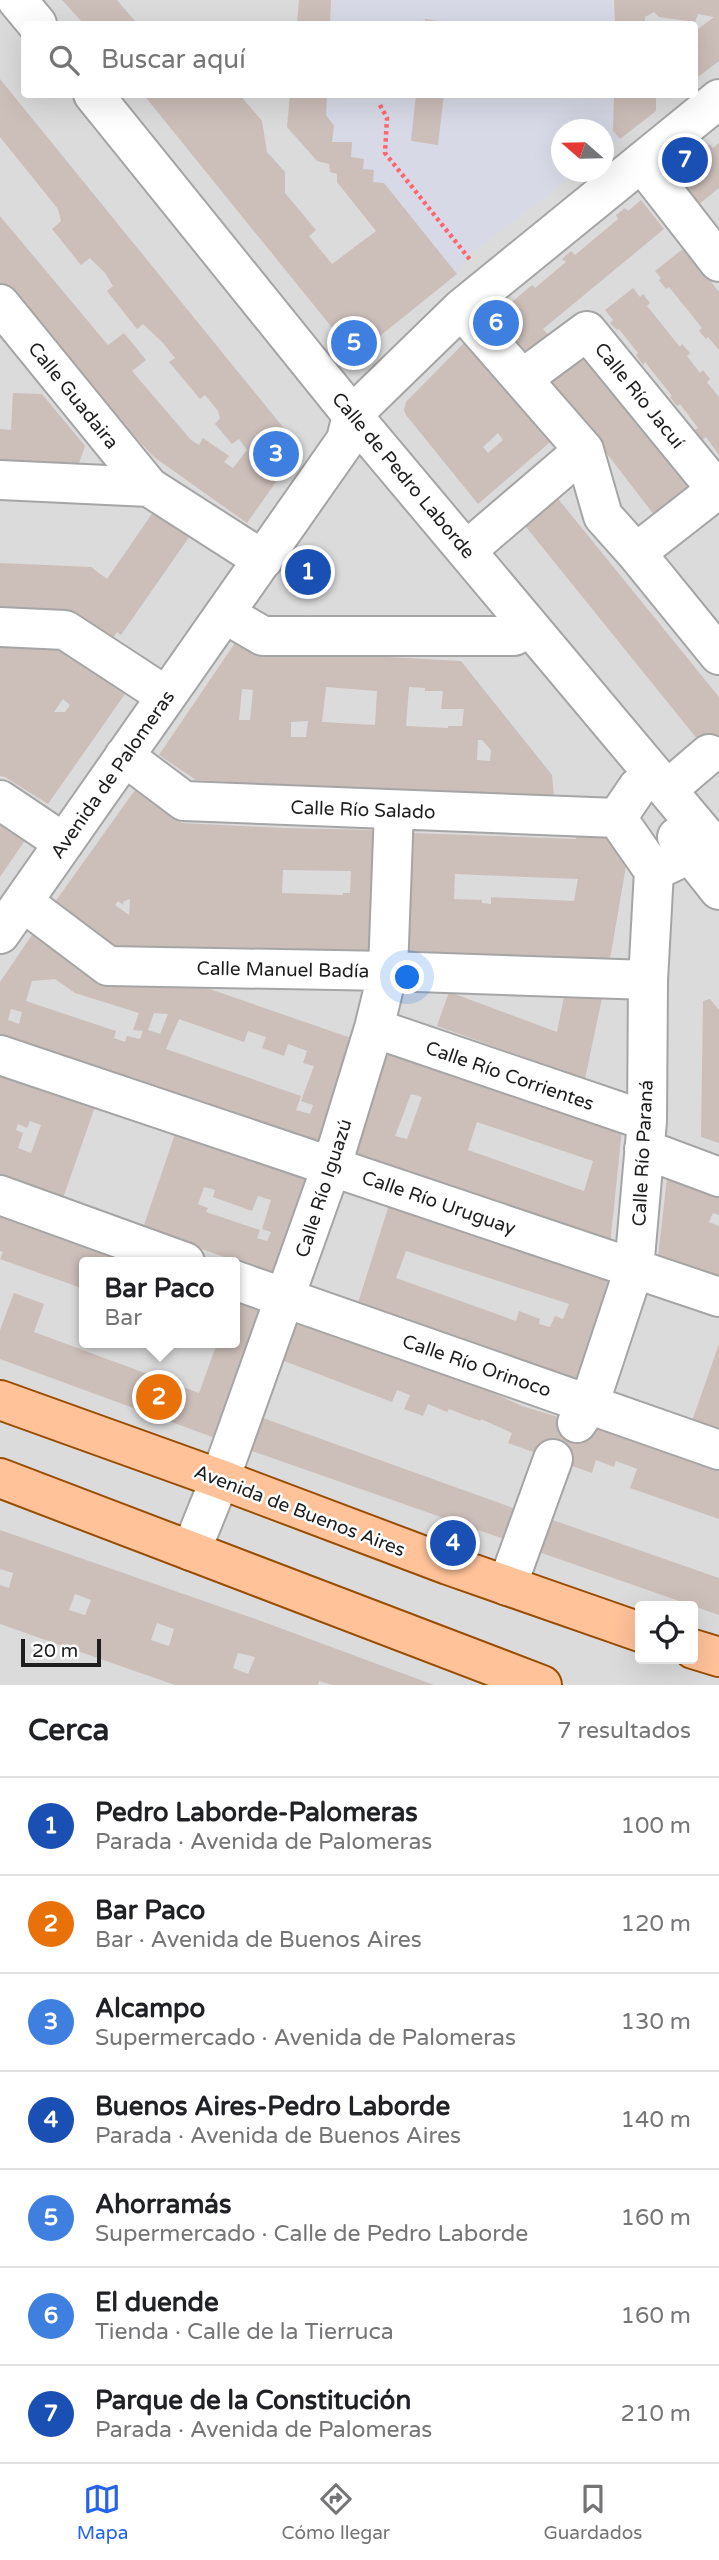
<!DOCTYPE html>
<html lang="es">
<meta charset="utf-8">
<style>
body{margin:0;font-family:"Varela Round",sans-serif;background:#f2f2f2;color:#202124}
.controls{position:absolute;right:21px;bottom:21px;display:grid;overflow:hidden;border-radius:7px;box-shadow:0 7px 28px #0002}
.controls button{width:63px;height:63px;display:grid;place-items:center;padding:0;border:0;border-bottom:2px solid #e0e0e0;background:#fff;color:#202124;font:35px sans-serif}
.compass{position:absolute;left:551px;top:119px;width:63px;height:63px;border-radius:50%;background:#fff;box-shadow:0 7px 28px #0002;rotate:290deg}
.scale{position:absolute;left:21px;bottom:18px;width:80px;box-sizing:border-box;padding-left:7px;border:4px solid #1e1e1e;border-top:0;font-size:19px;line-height:24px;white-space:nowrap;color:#1e1e1e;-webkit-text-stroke:5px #fff;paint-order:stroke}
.you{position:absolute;left:408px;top:978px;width:24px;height:24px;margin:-18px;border:5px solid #fff;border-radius:50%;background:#1a73e8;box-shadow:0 0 0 10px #1a73e833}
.badge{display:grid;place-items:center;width:46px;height:46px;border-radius:50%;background:#2563eb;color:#fff;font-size:23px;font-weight:700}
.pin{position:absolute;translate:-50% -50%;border:4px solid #fff;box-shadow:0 2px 7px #0006}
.popup{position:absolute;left:79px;top:1257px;width:161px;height:91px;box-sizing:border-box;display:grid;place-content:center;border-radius:7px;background:#fff;filter:drop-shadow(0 2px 5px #0005);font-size:23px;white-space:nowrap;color:#757577}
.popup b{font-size:26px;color:#202124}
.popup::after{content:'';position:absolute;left:50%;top:100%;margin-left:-14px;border:14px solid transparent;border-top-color:#fff}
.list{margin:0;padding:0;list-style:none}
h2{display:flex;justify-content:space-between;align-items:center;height:91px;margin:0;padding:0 28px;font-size:30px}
h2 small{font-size:23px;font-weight:400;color:#757577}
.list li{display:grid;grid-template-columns:46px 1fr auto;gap:21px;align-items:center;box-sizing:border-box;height:98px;padding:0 28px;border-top:2px solid #e0e0e0}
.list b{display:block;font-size:26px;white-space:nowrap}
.list p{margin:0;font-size:23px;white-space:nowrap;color:#757577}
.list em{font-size:23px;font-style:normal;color:#757577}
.icon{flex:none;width:38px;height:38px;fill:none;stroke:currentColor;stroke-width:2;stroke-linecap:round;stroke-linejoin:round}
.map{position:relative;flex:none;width:719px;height:1685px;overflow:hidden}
.search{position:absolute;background:#fff;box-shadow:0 7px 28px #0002;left:21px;right:21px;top:21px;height:77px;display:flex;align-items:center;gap:18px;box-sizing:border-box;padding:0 24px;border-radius:7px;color:#757577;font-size:26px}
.sheet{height:777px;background:#fff}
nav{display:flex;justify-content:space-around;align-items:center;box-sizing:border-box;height:98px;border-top:2px solid #e0e0e0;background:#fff;font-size:19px;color:#757577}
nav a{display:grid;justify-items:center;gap:4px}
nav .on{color:#2563eb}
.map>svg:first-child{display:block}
.residential{fill:#dcdbdb;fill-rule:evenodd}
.plaza{fill:#d7dae6}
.building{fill:#ccbeb9;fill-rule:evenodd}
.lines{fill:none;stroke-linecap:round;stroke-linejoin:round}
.minor-casing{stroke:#a5a5a5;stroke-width:42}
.major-casing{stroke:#984d00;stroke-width:42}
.path{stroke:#ff656e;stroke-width:4.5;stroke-dasharray:3.5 3.5;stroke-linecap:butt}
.minor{stroke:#fff;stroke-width:38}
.major{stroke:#ffc299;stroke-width:38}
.labels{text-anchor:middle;stroke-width:5;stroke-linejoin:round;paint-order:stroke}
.street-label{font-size:19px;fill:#1e1e1e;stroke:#fff}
</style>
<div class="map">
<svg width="719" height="1685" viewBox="0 0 719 1685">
<rect width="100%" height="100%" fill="#f0eae3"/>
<path class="residential" d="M0 0H719V1685H0ZM24 24H694V94H24ZM562 130H604V172H562ZM84 1262H234V1343H84ZM640 1606H693V1659H640Z"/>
<path class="plaza" d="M331 0H614L615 24H330Z
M327 95H614L613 130 620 139 604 152V130H562V172H578L468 256 457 274 384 183 373 182 374 171 363 169 364 159 351 157 352 142H332L334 126 326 115Z"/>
<path class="building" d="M62 0H117L135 21 132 24H84Z
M299 0H331L330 24H297Z
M614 0H719V61L694 80V32L714 17 698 14 695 22 659 17 654 12 645 17V24H615Z
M425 19 453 23V24H424Z
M0 79 300 448 247 523 154 457 55 351 0 285V216L108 345 124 333 146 360 132 371 191 440 199 445 203 438 229 456 224 462 233 468 247 450 239 439 232 444 215 424 220 418 218 411 205 395 200 399 169 362 175 358 162 342 143 324 137 329 107 291 113 286 105 273 90 258 81 265 52 229 61 221 58 209 0 137Z
M143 94H239L262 121 267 152 285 172V193L316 230 309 236 332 264 376 231 337 182V174L330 172 329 164 317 161 287 127 290 94H327L326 115 334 126 332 142H352L351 157 364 159 363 169 374 170 373 182 384 183 457 274 355 356Z
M416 94H444L438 145 411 141Z
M614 94H656V111L620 139 613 131Z
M719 143V188L699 204 676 176 702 155 699 152 709 144 713 148Z
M641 200 664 229 543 329 551 338 523 362 488 322 532 285 535 288 566 262 562 259 571 251 575 255 618 219 616 215 625 208 628 211Z
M684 248 714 280 711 282 719 292V350L708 337 706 339 699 331 702 328 669 287 666 289 659 280 661 278 655 271Z
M633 288 640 297 643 294 650 303 647 306 680 347 682 344 690 353 687 356 700 373 703 370 710 379 707 382 719 397V455L706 437 702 440 695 430 698 428 680 404 677 406 670 397 672 396 645 362 643 365 636 355 638 353 619 329 617 330 610 323 613 320 605 310Z
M581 342 697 482 655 516 601 446 540 378Z
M464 343 468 347 471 343 556 437 478 504 406 415 404 410 406 402ZM498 433 503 440 488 453 483 447Z
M13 393 42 394 85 446 76 472 0 467V429L11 430Z
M555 495 719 697V766L522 522Z
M158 505 194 530 121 635 117 632 112 639 75 614 0 609V563L91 567 107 579Z
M237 640 296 652 461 661 552 775 554 796 335 788 196 780 159 755ZM326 687 377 691 375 725 322 722ZM409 687 425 688V691H443L441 709H464L462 726H448V728L406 726ZM242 689 253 690 250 720H239ZM308 721 306 737H291V722ZM478 740H482L491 750 490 761 477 760Z
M0 643 58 647 125 694 48 804 5 777 0 776ZM63 699 70 705 65 712H54Z
M135 790 182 823 284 828 374 830 372 952 342 954 217 948 116 947 55 902ZM283 870 351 871 350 893H343V895L282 893ZM130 899 129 915 115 905 118 901 123 905 124 901Z
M0 820 26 839 0 877Z
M412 833 576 839V836L605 837 626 866 610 959 407 953ZM455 874 578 879 574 901 491 897V904L482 903V900L454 899Z
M36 929 354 1039 320 1143 0 1035V982ZM55 979 75 993 139 1013 133 1030 143 1031 140 1039 127 1036 125 1042 114 1038 116 1031 26 1001 32 981ZM11 1009 22 1012 19 1024 8 1020ZM154 1013 168 1014 160 1034 148 1030ZM179 1019 244 1042 248 1031 266 1037 262 1048 284 1056 288 1044 307 1051 303 1063 314 1066 301 1101 313 1105 310 1114 296 1110 301 1096 166 1049Z
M449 992 557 1032 564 997 602 998 585 1079 437 1026Z
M710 999 719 1010V1143L701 1137 703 1001Z
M386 1047 622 1129 610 1245 351 1154ZM411 1094 422 1097 407 1139 395 1136ZM477 1122 593 1161 584 1191 468 1150Z
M0 1071 96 1104 63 1198 0 1177ZM30 1121 41 1125 31 1153 18 1148 23 1133 16 1130 18 1124 27 1128Z
M176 1131 307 1178 275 1275 143 1228ZM204 1187 215 1190 213 1197 252 1211 258 1196 271 1200 262 1229 271 1232 267 1241 257 1238 260 1230 206 1212 208 1208 198 1204Z
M668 1169 719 1187V1215L713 1213 709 1222 719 1226V1278L658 1257Z
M390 1202 609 1278 575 1384 357 1306ZM406 1251 569 1304 563 1319 555 1316 550 1327 539 1324 540 1319 519 1311 516 1321 396 1278Z
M0 1214 136 1262H84V1289L0 1259 3 1252 0 1251Z
M14 1293 44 1304 34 1332 199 1393 217 1343H234V1297L263 1307 215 1438 0 1359V1330Z
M294 1317 460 1378 522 1406 617 1435 647 1441 719 1467V1519L630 1488 637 1469 616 1461 614 1467 596 1460 592 1473 508 1443 512 1433 481 1419 480 1421 449 1409 447 1412 428 1404 423 1416 404 1409 410 1395 397 1390 392 1402 279 1359Z
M719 1344V1434L691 1424Z
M260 1417 516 1509 504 1539 249 1450Z
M547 1518 719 1578V1615L536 1551Z
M0 1530 261 1621 434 1685H332L319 1681 318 1685H175L0 1624V1585L9 1588 13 1573 0 1569ZM75 1594 91 1600 85 1615 69 1610ZM157 1623 174 1629 169 1646 151 1640ZM238 1653 255 1657 248 1674 233 1668Z"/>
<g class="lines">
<g class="minor-casing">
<path id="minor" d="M17 0 37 24
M93 94 352 415 719 852
M642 163 719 262
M0 304 149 487
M461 309 584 450 603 516 636 553 719 655
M522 379 587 331 717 490
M0 480 149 487 263 560
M467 550 584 450
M636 553 719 488
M225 614 263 636H514
M0 627 65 630 166 696
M124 756 184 801 617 818
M638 787 617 818 654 871 677 860
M668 789 709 754
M0 800 64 843
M677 837 719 890
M23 902 108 966 388 971 648 980
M0 934 346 440 352 415 461 309 719 99
M374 1028 647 1121
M0 1055 719 1297
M644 1149 719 1177
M0 1195 185 1262
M234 1280 719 1450
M577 1423 589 1405 634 1269 647 1121 648 980 654 871
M191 1551 220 1479 332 1165 374 1028 388 971 394 810
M507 1586 553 1459"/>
</g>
<g class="major-casing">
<path id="major" d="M0 1400 220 1479 448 1565 640 1632
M0 1478 542 1685
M693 1649 719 1657"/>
</g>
<path class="path" d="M380 105 387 118 385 153 471 261"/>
<use href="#minor" class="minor"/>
<use href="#major" class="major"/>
</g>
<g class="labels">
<g class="street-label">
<text transform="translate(74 395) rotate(51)" y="7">Calle Guadaira</text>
<text transform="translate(640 395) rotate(51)" y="7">Calle Río Jacuí</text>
<text transform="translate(404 475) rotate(50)" y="7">Calle de Pedro Laborde</text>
<text transform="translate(112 774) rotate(-55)" y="7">Avenida de Palomeras</text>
<text transform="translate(363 809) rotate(2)" y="7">Calle Río Salado</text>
<text transform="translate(283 969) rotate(1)" y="7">Calle Manuel Badía</text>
<text transform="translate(510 1075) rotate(19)" y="7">Calle Río Corrientes</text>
<text transform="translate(642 1153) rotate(-87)" y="7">Calle Río Paraná</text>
<text transform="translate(323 1188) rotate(-72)" y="7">Calle Río Iguazú</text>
<text transform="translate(439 1202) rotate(19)" y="7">Calle Río Uruguay</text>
<text transform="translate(477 1365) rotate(19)" y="7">Calle Río Orinoco</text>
<text transform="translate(300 1510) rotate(21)" y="7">Avenida de Buenos Aires</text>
</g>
</g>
</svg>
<div class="controls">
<button><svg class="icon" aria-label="locate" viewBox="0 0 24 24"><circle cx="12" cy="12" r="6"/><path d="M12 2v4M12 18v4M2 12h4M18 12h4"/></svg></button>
</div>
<svg class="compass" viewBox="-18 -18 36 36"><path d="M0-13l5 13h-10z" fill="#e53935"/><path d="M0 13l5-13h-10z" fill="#757577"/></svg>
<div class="scale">20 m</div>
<div class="you"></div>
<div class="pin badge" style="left:308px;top:572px;background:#1a4fb4">1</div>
<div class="pin badge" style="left:159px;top:1397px;background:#e8710a">2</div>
<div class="popup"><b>Bar Paco</b>Bar</div>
<div class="pin badge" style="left:276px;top:454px;background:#3f7fe0">3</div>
<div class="pin badge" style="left:453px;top:1543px;background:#1a4fb4">4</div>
<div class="pin badge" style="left:354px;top:343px;background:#3f7fe0">5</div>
<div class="pin badge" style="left:496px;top:323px;background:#3f7fe0">6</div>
<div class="pin badge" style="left:685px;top:160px;background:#1a4fb4">7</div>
<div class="search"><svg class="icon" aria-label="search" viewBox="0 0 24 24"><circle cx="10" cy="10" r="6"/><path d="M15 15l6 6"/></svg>Buscar aquí</div>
</div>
<section class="sheet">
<h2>Cerca<small>7 resultados</small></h2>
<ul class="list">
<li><span class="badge" style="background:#1a4fb4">1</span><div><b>Pedro Laborde-Palomeras</b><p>Parada · Avenida de Palomeras</p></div><em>100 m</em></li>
<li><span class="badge" style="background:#e8710a">2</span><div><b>Bar Paco</b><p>Bar · Avenida de Buenos Aires</p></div><em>120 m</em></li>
<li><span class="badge" style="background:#3f7fe0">3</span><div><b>Alcampo</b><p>Supermercado · Avenida de Palomeras</p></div><em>130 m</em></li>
<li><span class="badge" style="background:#1a4fb4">4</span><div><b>Buenos Aires-Pedro Laborde</b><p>Parada · Avenida de Buenos Aires</p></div><em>140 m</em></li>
<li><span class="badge" style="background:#3f7fe0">5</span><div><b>Ahorramás</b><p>Supermercado · Calle de Pedro Laborde</p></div><em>160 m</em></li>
<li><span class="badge" style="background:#3f7fe0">6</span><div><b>El duende</b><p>Tienda · Calle de la Tierruca</p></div><em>160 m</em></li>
<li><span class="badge" style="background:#1a4fb4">7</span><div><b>Parque de la Constitución</b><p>Parada · Avenida de Palomeras</p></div><em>210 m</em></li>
</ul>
</section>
<nav>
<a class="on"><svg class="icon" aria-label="map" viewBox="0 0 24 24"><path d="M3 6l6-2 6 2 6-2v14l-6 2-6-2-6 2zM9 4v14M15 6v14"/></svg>Mapa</a>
<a><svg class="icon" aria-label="directions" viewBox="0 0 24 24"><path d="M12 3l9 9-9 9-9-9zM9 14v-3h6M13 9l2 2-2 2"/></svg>Cómo llegar</a>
<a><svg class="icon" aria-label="saved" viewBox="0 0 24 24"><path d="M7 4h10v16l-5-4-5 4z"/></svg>Guardados</a>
</nav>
